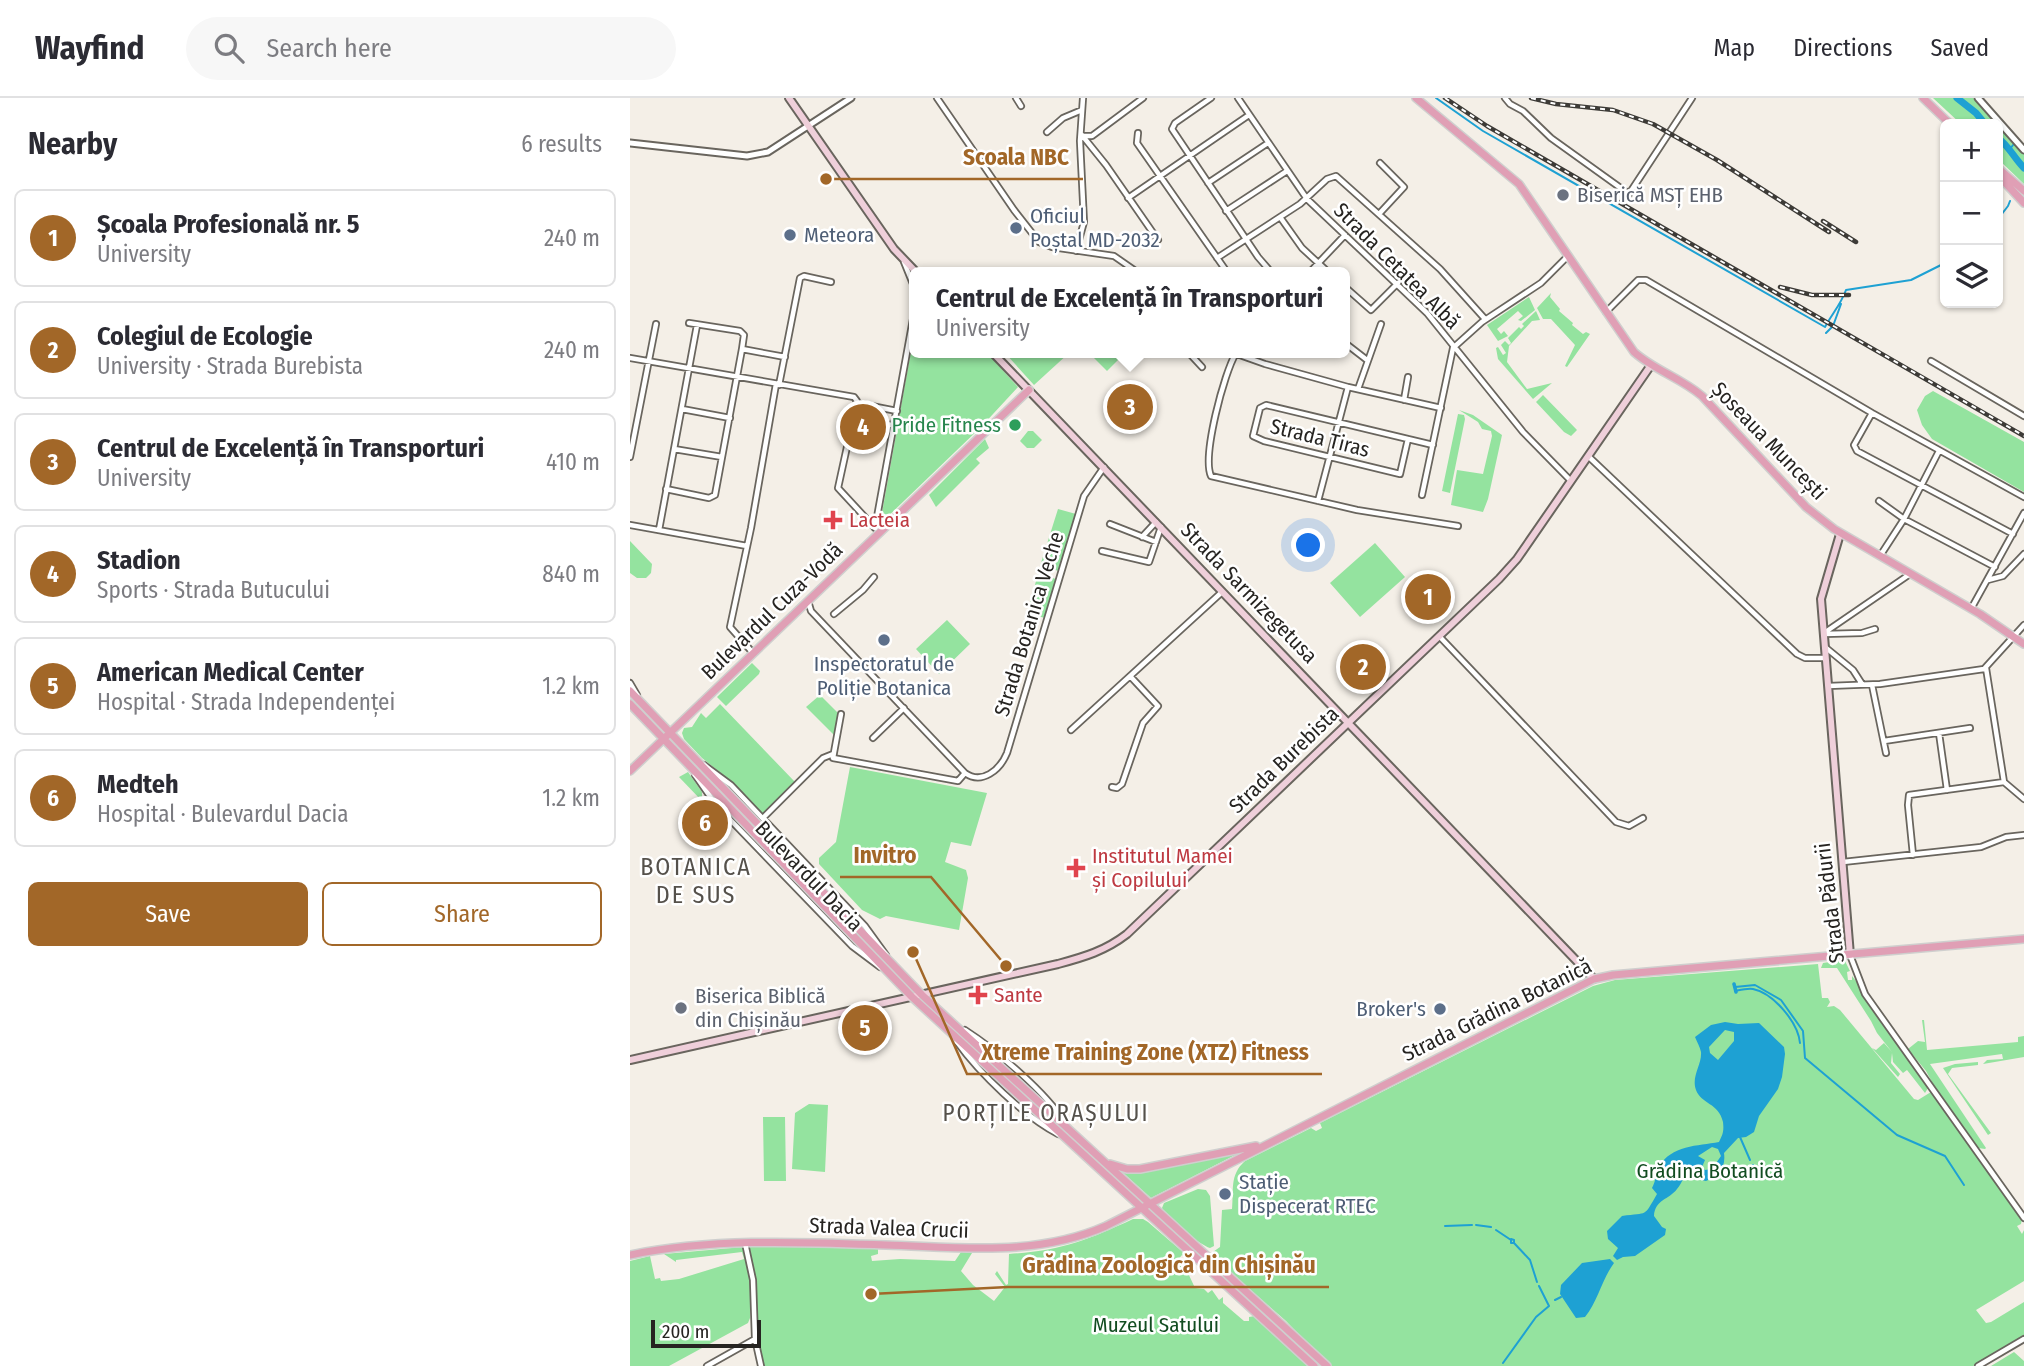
<!DOCTYPE html>
<meta charset="utf-8">
<style>
body{margin:0;font-family:"Fira Sans Condensed",sans-serif;background:#f7f7f7;color:#2b2b33}
.controls{position:absolute;right:21px;top:21px;display:grid;overflow:hidden;border-radius:10px;box-shadow:0 2px 5px #0004}
.controls button{width:63px;height:63px;display:grid;place-items:center;padding:0;border:0;border-bottom:2px solid #e1e1e2;background:#fff;color:#2b2b33;font:35px sans-serif}
.scale{position:absolute;left:21px;bottom:18px;width:110px;box-sizing:border-box;padding-left:7px;border:4px solid #262421;border-top:0;font-size:19px;line-height:24px;white-space:nowrap;color:#262421;-webkit-text-stroke:5px #fff;paint-order:stroke}
.you{position:absolute;left:679px;top:448px;width:24px;height:24px;margin:-18px;border:5px solid #fff;border-radius:50%;background:#1a73e8;box-shadow:0 0 0 10px #1a73e833}
.badge{display:grid;place-items:center;width:46px;height:46px;border-radius:50%;background:#a26728;color:#fff;font-size:23px;font-weight:700}
.pin{position:absolute;translate:-50% -50%;border:4px solid #fff;box-shadow:0 2px 7px #0006}
.popup{position:absolute;left:279px;top:169px;width:441px;height:91px;box-sizing:border-box;display:grid;place-content:center;border-radius:10px;background:#fff;filter:drop-shadow(0 2px 5px #0005);font-size:23px;white-space:nowrap;color:#7c7c81}
.popup b{font-size:26px;color:#2b2b33}
.popup::after{content:'';position:absolute;left:50%;top:100%;margin-left:-14px;border:14px solid transparent;border-top-color:#fff}
.list{margin:0;padding:0;list-style:none}
h2{display:flex;justify-content:space-between;align-items:center;height:91px;margin:0;padding:0 28px;font-size:30px}
h2 small{font-size:23px;font-weight:400;color:#7c7c81}
.list li{display:grid;grid-template-columns:46px 1fr auto;gap:21px;align-items:center;box-sizing:border-box;height:98px;margin:0 14px 14px;padding:0 14px;border:2px solid #e1e1e2;border-radius:10px}
.list b{display:block;font-size:26px;white-space:nowrap}
.list p{margin:0;font-size:23px;white-space:nowrap;color:#7c7c81}
.list em{font-size:23px;font-style:normal;color:#7c7c81}
.actions{display:flex;gap:14px;padding:21px 28px}
.actions a{flex:1;padding:16px 0;border:2px solid #a26728;border-radius:10px;text-align:center;font-size:24px;color:#a26728}
.actions .main{background:#a26728;color:#fff}
.icon{flex:none;width:38px;height:38px;fill:none;stroke:currentColor;stroke-width:2;stroke-linecap:round;stroke-linejoin:round}
.map{position:relative;flex:none;width:1394px;height:1268px;overflow:hidden}
header{display:flex;align-items:center;gap:42px;box-sizing:border-box;height:98px;padding:0 35px;background:#fff;border-bottom:2px solid #e1e1e2}
header strong{font-size:33px}
nav{display:flex;gap:38px;margin-inline-start:auto;font-size:24px}
.search{width:490px;height:63px;background:#f7f7f7;display:flex;align-items:center;gap:18px;box-sizing:border-box;padding:0 24px;border-radius:38px;color:#7c7c81;font-size:26px}
main{display:flex}
aside{flex:1;background:#fff}
.map>svg:first-child{display:block}
.green{fill:#94e39f}
.water{fill:#1ea1d3;fill-rule:evenodd}
.lines{fill:none;stroke-linecap:round;stroke-linejoin:round}
.stream{stroke:#1ea1d3;stroke-width:2}
.canal{stroke:#1ea1d3;stroke-width:3.5}
.river{stroke:#1ea1d3;stroke-width:7}
.minor-casing{stroke:#69655e;stroke-width:8}
.tertiary-casing{stroke:#69655e;stroke-width:9}
.secondary-casing{stroke:#69655e;stroke-width:10}
.primary-casing{stroke:#cfcfce;stroke-width:10}
.minor{stroke:#fff;stroke-width:4.5}
.tertiary{stroke:#fff;stroke-width:5}
.secondary{stroke:#efcfda;stroke-width:6}
.primary{stroke:#e09fb5;stroke-width:7}
.rail-casing{stroke:#3d3b37;stroke-width:4.5}
.rail{stroke:#fff;stroke-width:2;stroke-dasharray:5;stroke-linecap:butt}
.worship-dot{fill:#6b7280;stroke:#fff;stroke-width:2.5}
.service-dot{fill:#5c6f8a;stroke:#fff;stroke-width:2.5}
.leisure-dot{fill:#2e9e5b;stroke:#fff;stroke-width:2.5}
.health-dot{fill:#e0444e;stroke:#fff;stroke-width:2.5}
.labels{text-anchor:middle;stroke-width:5;stroke-linejoin:round;paint-order:stroke}
.worship-label{font-size:21px;fill:#5b616d;stroke:#fff;text-anchor:start}
.service-label{font-size:21px;fill:#4e5e75;stroke:#fff;text-anchor:start}
.street-label{font-size:21px;fill:#262421;stroke:#fff}
.leisure-label{font-size:21px;fill:#27864d;stroke:#fff;text-anchor:end}
.health-label{font-size:21px;fill:#be3a42;stroke:#fff;text-anchor:start}
.park-label{font-size:21px;fill:#124d21;stroke:#fff}
.neighbourhood-label{font-size:23px;letter-spacing:2px;fill:#55514b;stroke:#fff}
.quarter-label{font-size:24px;letter-spacing:2px;fill:#55514b;stroke:#fff}
.leader{fill:none;stroke:#a26728;stroke-width:2.5}
.callout-dot{fill:#a26728;stroke:#fff;stroke-width:2.5}
.callout-label{font-size:23px;text-anchor:middle;font-weight:bold;fill:#a26728;stroke:#fff;stroke-width:5;stroke-linejoin:round;paint-order:stroke}
</style>
<header>
<strong>Wayfind</strong>
<div class="search"><svg class="icon" aria-label="search" viewBox="0 0 24 24"><circle cx="10" cy="10" r="6"/><path d="M15 15l6 6"/></svg>Search here</div>
<nav><a>Map</a><a>Directions</a><a>Saved</a></nav>
</header>
<main>
<aside>
<h2>Nearby<small>6 results</small></h2>
<ul class="list">
<li><span class="badge">1</span><div><b>Școala Profesională nr. 5</b><p>University</p></div><em>240 m</em></li>
<li><span class="badge">2</span><div><b>Colegiul de Ecologie</b><p>University · Strada Burebista</p></div><em>240 m</em></li>
<li><span class="badge">3</span><div><b>Centrul de Excelență în Transporturi</b><p>University</p></div><em>410 m</em></li>
<li><span class="badge">4</span><div><b>Stadion</b><p>Sports · Strada Butucului</p></div><em>840 m</em></li>
<li><span class="badge">5</span><div><b>American Medical Center</b><p>Hospital · Strada Independenței</p></div><em>1.2 km</em></li>
<li><span class="badge">6</span><div><b>Medteh</b><p>Hospital · Bulevardul Dacia</p></div><em>1.2 km</em></li>
</ul>
<div class="actions"><a class="main">Save</a><a>Share</a></div>
</aside>
<div class="map">
<svg width="1394" height="1268" viewBox="0 0 1394 1268">
<rect width="100%" height="100%" fill="#f4efe7"/>
<path class="green" d="M1303 0H1343L1366 26H1331Z
M1368 28 1394 56V86L1368 61Z
M921 195 920 199 930 211 929 213 943 225 942 227 953 236 956 234 960 236 937 269 935 268 945 247 921 221H913L907 210Z
M899 199 905 212 891 223 888 222 893 218 888 213 867 231 871 236 874 233 878 238 868 243 857 227Z
M906 213 910 222 902 223 879 248 877 264 897 291 922 285 903 301 868 261 866 250 868 249 873 257 876 255 871 247 875 243 879 247 881 245 878 240 889 229 891 231 894 228 892 226Z
M285 231V255H357L388 289 351 329 250 426Z
M375 255H439L404 287Z
M459 255H495L477 273Z
M1303 293 1394 344V394L1302 341 1292 327 1287 312 1295 298Z
M913 297 947 332 941 338 934 334 906 304Z
M829 312 843 317 872 337 858 401 853 414 821 407 827 372 853 376 862 338 861 333 852 331 848 324Z
M828 316 834 317 835 321 820 395 812 393Z
M225 321 245 324 242 338 222 334Z
M398 333H403L412 342 404 350H397L390 343Z
M355 341 359 350 346 361 350 365 306 409 299 397Z
M428 411 446 416 429 473 410 468Z
M0 443 22 466 21 475 16 480H7L0 475Z
M745 445 775 479 730 519 700 485Z
M408 476 426 481 415 520 397 515Z
M317 522 340 546 309 576 286 551Z
M122 565 130 573 129 576 96 608 87 599Z
M190 597 209 616 205 638 176 609Z
M90 606 165 684 135 716H131L97 680 72 660 54 641 52 635 54 630 62 629 71 615 76 620Z
M52 652 271 880 269 881 50 653Z
M220 669 357 695 341 748 321 744 315 764 336 772 338 780 329 832 256 818 250 821 232 812 189 766V760L206 744Z
M58 674 72 694V703L49 679Z
M85 678 95 684 244 842Z
M77 690 234 854 224 847Z
M1212 862 1215 863 1220 873 1217 874 1218 882H1222V878L1226 883 1298 990 1295 995 1277 972 1273 975 1263 964 1262 955 1261 965 1270 976 1268 979 1242 950 1246 952 1254 945 1262 954 1247 935 1241 923 1207 870H1191L1193 865Z
M1188 866 1192 900H1198L1200 904 1197 909 1204 908 1210 912 1284 1001 1288 1002 1301 994 1392 1121 1391 1126 1387 1128 1392 1136 1394 1132V1183L1346 1212 1356 1225 1361 1224 1394 1204V1237L1343 1268H699L656 1223 580 1156 590 1149 592 1112 602 1111C604 1093 599 1077 615 1063L681 1030 686 1033 692 1030 690 1025 963 888 985 882Z
M1292 922H1294L1297 952 1388 944V939L1394 938V959L1353 966 1357 962 1373 961 1372 956 1300 966 1356 1050 1355 1051 1348 1050 1308 995 1296 973 1278 951 1288 943 1295 944Z
M1348 964V967L1322 970 1318 976 1361 1035 1358 1037 1313 970 1325 966Z
M179 1006 198 1007 195 1074 162 1071 165 1015Z
M133 1019H155L156 1083H134Z
M611 1054 521 1100 490 1072Z
M568 1091 576 1092 580 1098 584 1148 580 1150C570 1147 536 1120 532 1110L534 1105Z
M503 1121H513L518 1124 562 1162 561 1164 552 1157 546 1164 558 1175 565 1190 574 1191 578 1195 582 1192 589 1202 593 1199V1205L614 1223H619V1219L625 1218 677 1264V1268H132L127 1245 119 1148H220V1150L248 1151V1156L241 1158 242 1163 270 1161 325 1163 331 1154 342 1155 331 1173 343 1187 364 1203 375 1189 365 1176 367 1173 376 1187 378 1186 379 1156C430 1153 458 1142 503 1121Z
M113 1149 120 1180V1220L118 1225 39 1268H0V1163L20 1158 25 1181 30 1180 31 1183 49 1181 114 1161 112 1154 46 1162V1164L34 1156Z
M1384 1254 1394 1263V1268H1361Z"/>
<path class="water" d="M1095 924 1108 926 1129 925 1154 949 1155 956 1152 979 1148 991 1129 1018 1124 1034 1116 1039 1108 1040 1094 1055C1096 1070 1089 1077 1076 1083L1059 1079 1054 1080C1051 1084 1050 1088 1047 1091 1039 1102 1025 1101 1024 1118L1032 1129 1036 1131 1035 1137 1005 1158 993 1159 987 1162 983 1158 988 1150 978 1141 977 1133 992 1118C1019 1114 1013 1120 1027 1096L1022 1090C1026 1083 1026 1075 1029 1069 1041 1047 1068 1048 1089 1044 1093 1036 1094 1033 1093 1024 1089 1005 1071 1006 1066 992 1061 978 1072 967 1071 954 1070 949 1067 944 1065 939L1081 927ZM1095 932 1104 934V943L1088 962 1080 955 1079 949ZM1082 1049 1088 1051 1091 1058 1082 1071 1075 1072 1072 1069 1075 1062 1068 1058Z
M980 1161 984 1165C972 1181 968 1203 955 1219L946 1220 930 1196 931 1187 952 1165Z"/>
<g class="lines">
<path class="stream" d="M806 0 853 33 1195 229C1202 216 1211 206 1216 192L1281 182 1315 165
M1380 51 1383 47
M1368 121 1378 108 1380 103
M1196 235 1203 228 1211 206
M1105 889 1125 887 1151 902 1173 933 1175 960 1267 1037 1315 1058 1334 1087
M1105 893C1110 892 1118 890 1123 891 1143 895 1168 924 1170 945
M1110 1039 1120 1062
M1122 1070 1123 1067
M1111 1080 1119 1073
M846 1127 861 1129
M815 1128 842 1127
M866 1132 881 1142
M881 1141 884 1142V1145H881Z
M884 1145 900 1162 907 1184
M925 1202 931 1199
M873 1265 906 1219 919 1208 909 1188"/>
<path class="canal" d="M1104 886 1106 894"/>
<path class="river" d="M1327 0 1346 15 1355 26
M1368 40C1379 48 1384 60 1394 70"/>
<g class="minor-casing">
<path id="minor" d="M307 0 384 112 409 144 422 149 484 158 507 174
M386 0 391 8
M581 0 545 25 542 31 628 159 641 174
M608 0 677 101 797 215 893 334 941 383
M875 0 880 6 893 13 921 40 999 96 1062 0
M417 34 433 20 452 12
M508 35 507 45 597 174
M451 36 476 67 528 142
M454 38H462L513 0
M578 85 638 45
M498 100 619 17
M596 113 657 73
M749 116 774 89 750 65
M650 119 672 150 698 174
M446 153 454 124 450 43 453 0
M587 160 670 106 697 81 706 78 810 171 855 221
M274 164 285 191
M680 174 715 137
M715 189 741 212 768 185
M976 214 1008 182H1016L1242 315 1394 399
M715 245 737 262
M112 251 155 259
M559 255 572 269
M604 255 635 266 718 289 811 310
M606 255C594 275 572 358 581 378L727 412 828 428
M0 260 224 299 227 303 208 390 245 430
M1301 263 1394 318
M149 287 170 180 174 178 201 184
M728 291 751 226
M774 302 778 279
M226 305 267 313
M52 311 100 320
M1242 315 1224 347 1227 353 1383 436
M219 335 243 340 248 326 264 327
M778 341 770 376 634 343 623 338 630 310 636 307 803 347
M44 351 92 359
M958 358 1167 556 1175 560H1195
M0 359 26 226
M36 391 79 400 85 397 112 251 114 237 110 233 59 225
M792 397 823 250 852 224 911 185 938 158
M688 403 718 289
M1249 403 1274 421 1365 469
M480 426 526 444
M0 427 117 448
M245 430 285 210
M29 432 67 227
M512 439 526 424
M472 453 519 464 531 429
M1250 458 1274 421 1309 353
M1358 482 1373 478 1394 456
M178 503 181 513 335 675C352 687 370 672 377 655L454 398 474 369
M1341 511 1394 415
M204 516 233 492 244 479
M1194 535 1280 476
M1194 536 1232 535 1245 531
M810 539 986 724 999 728 1013 720
M1195 549 1223 572 1232 586
M123 555 100 529 121 430 146 286
M1356 570 1374 684 1394 701
M0 585 7 597
M1242 587 1256 655
M1198 588 1250 586 1354 571 1394 527
M211 616 203 660 328 683 335 675
M441 632 592 494
M1309 635 1317 692
M243 640 274 610
M1254 643 1340 630
M74 667 101 687 235 828 256 857
M65 677 86 707 222 848 250 869
M482 689 487 690 492 686 513 625 528 608 500 578
M133 720 193 660 203 656
M1283 757 1278 707 1279 697 1374 684
M1213 764 1351 749 1376 739 1394 737
M1220 857 1235 896 1394 1120
M335 932C366 952 416 994 435 1025
M327 944C350 976 394 1018 428 1036
M115 1145 123 1182 125 1241 131 1268
M77 1268 125 1241
M1348 1268 1394 1241"/>
</g>
<g class="tertiary-casing">
<path id="tertiary" d="M1348 0 1394 52
M0 45 117 58 138 54 221 0"/>
</g>
<g class="secondary-casing">
<path id="secondary" d="M159 0 264 151 286 174
M363 255 964 881
M1210 436 1191 501 1220 857
M0 962 428 866C454 859 475 853 497 836L869 481 887 461 1021 267"/>
</g>
<g class="primary-casing">
<path id="primary" d="M786 0 889 86 1004 254C1024 272 1051 280 1072 298L1176 409 1204 431 1350 516 1394 546
M1293 0 1320 26
M1368 70 1394 93
M1368 77 1394 105
M0 593 292 897 697 1268
M0 606 282 899 684 1268
M0 673 399 292
M480 1066 497 1071H510L626 1048
M0 1157C84 1140 170 1144 256 1147 331 1149 406 1159 476 1128L964 881 983 877 1394 841"/>
</g>
<use href="#minor" class="minor"/>
<use href="#tertiary" class="tertiary"/>
<use href="#secondary" class="secondary"/>
<use href="#primary" class="primary"/>
<g class="rail-casing">
<path id="rail" d="M815 0 857 28 1394 338
M901 0 926 6 983 12 1023 26 1087 62 1199 134
M1193 123 1226 144
M1150 189 1182 197H1219"/>
</g>
<use href="#rail" class="rail"/>
</g>
<g class="worship-dot">
<circle cx="933" cy="97" r="7"/>
<circle cx="51" cy="910" r="7"/>
</g>
<g class="service-dot">
<circle cx="386" cy="130" r="7"/>
<circle cx="160" cy="137" r="7"/>
<circle cx="254" cy="542" r="7"/>
<circle cx="810" cy="911" r="7"/>
<circle cx="595" cy="1096" r="7"/>
</g>
<circle class="leisure-dot" cx="385" cy="327" r="7"/>
<g class="health-dot">
<path d="M199.5 411.5h7v7h7v7h-7v7h-7v-7h-7v-7h7z"/>
<path d="M442.5 759.5h7v7h7v7h-7v7h-7v-7h-7v-7h7z"/>
<path d="M344.5 886.5h7v7h7v7h-7v7h-7v-7h-7v-7h7z"/>
</g>
<g class="labels">
<g class="worship-label">
<text x="947" y="104">Biserică MSȚ EHB</text>
<text x="65" y="905">Biserica Biblică<tspan x="65" dy="24">din Chișinău</tspan></text>
</g>
<g class="service-label">
<text x="400" y="125">Oficiul<tspan x="400" dy="24">Poștal MD-2032</tspan></text>
<text x="174" y="144">Meteora</text>
<text x="254" y="573" text-anchor="middle">Inspectoratul de<tspan x="254" dy="24">Poliție Botanica</tspan></text>
<text x="796" y="918" text-anchor="end">Broker's</text>
<text x="609" y="1091">Stație<tspan x="609" dy="24">Dispecerat RTEC</tspan></text>
</g>
<g class="street-label">
<text transform="translate(767 168) rotate(45)" y="7">Strada Cetatea Albă</text>
<text transform="translate(690 340) rotate(14)" y="7">Strada Tiras</text>
<text transform="translate(1139 343) rotate(46)" y="7">Șoseaua Muncești</text>
<text transform="translate(619 495) rotate(46)" y="7">Strada Sarmizegetusa</text>
<text transform="translate(142 513) rotate(-44)" y="7">Bulevardul Cuza-Vodă</text>
<text transform="translate(399 526) rotate(-73)" y="7">Strada Botanica Veche</text>
<text transform="translate(654 662) rotate(-44)" y="7">Strada Burebista</text>
<text transform="translate(179 778) rotate(46)" y="7">Bulevardul Dacia</text>
<text transform="translate(1200 805) rotate(-97)" y="7">Strada Pădurii</text>
<text transform="translate(867 912) rotate(-26)" y="7">Strada Grădina Botanică</text>
<text transform="translate(259 1130) rotate(2)" y="7">Strada Valea Crucii</text>
</g>
<g class="leisure-label">
<text x="371" y="334">Pride Fitness</text>
</g>
<g class="health-label">
<text x="219" y="429">Lacteia</text>
<text x="462" y="765">Institutul Mamei<tspan x="462" dy="24">și Copilului</tspan></text>
<text x="364" y="904">Sante</text>
</g>
<g class="park-label">
<text x="1080" y="1080">Grădina Botanică</text>
<text x="526" y="1234">Muzeul Satului</text>
</g>
<g class="neighbourhood-label">
<text x="416" y="1023">PORȚILE ORAȘULUI</text>
</g>
<g class="quarter-label">
<text x="66" y="777">BOTANICA<tspan x="66" dy="28">DE SUS</tspan></text>
</g>
</g>
<path class="leader" d="M196 81L319 81H453M376 868L301 779H210M283 854L337 976H692M241 1196L378 1189H699"/>
<g class="callout-dot">
<circle cx="196" cy="81" r="7"/>
<circle cx="376" cy="868" r="7"/>
<circle cx="283" cy="854" r="7"/>
<circle cx="241" cy="1196" r="7"/>
</g>
<g class="callout-label">
<text x="386" y="67">Scoala NBC</text>
<text x="255" y="765">Invitro</text>
<text x="515" y="962">Xtreme Training Zone (XTZ) Fitness</text>
<text x="539" y="1175">Grădina Zoologică din Chișinău</text>
</g>
</svg>
<div class="controls">
<button>+</button>
<button>−</button>
<button><svg class="icon" aria-label="layers" viewBox="0 0 24 24"><path d="M12 4l9 5-9 5-9-5zM3 14l9 5 9-5"/></svg></button>
</div>
<div class="scale">200 m</div>
<div class="you"></div>
<div class="pin badge" style="left:798px;top:499px">1</div>
<div class="pin badge" style="left:733px;top:569px">2</div>
<div class="pin badge" style="left:500px;top:309px">3</div>
<div class="popup"><b>Centrul de Excelență în Transporturi</b>University</div>
<div class="pin badge" style="left:233px;top:329px">4</div>
<div class="pin badge" style="left:235px;top:930px">5</div>
<div class="pin badge" style="left:75px;top:725px">6</div>
</div>
</main>
